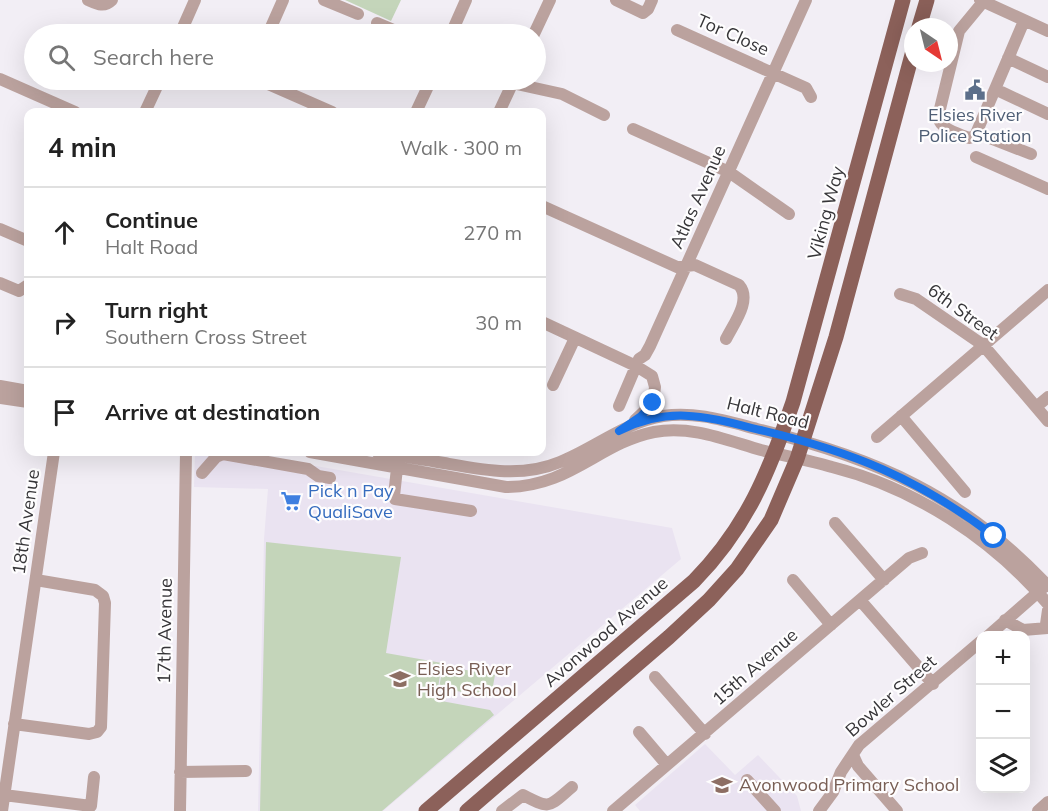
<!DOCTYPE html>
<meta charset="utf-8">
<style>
body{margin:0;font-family:Mulish,sans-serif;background:#f2f2f2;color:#222}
.controls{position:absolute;right:18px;bottom:18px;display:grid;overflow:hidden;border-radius:12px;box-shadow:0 6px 24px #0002}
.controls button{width:54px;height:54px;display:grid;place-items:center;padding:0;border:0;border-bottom:2px solid #e0e0e0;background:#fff;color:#222;font:30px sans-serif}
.compass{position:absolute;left:904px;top:18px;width:54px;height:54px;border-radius:50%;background:#fff;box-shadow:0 6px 24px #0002;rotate:145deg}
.stop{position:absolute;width:18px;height:18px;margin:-14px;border:4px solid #1a73e8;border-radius:50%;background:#fff}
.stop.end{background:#1a73e8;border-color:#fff;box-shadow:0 2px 6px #0008}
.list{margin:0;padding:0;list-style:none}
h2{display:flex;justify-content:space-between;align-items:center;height:78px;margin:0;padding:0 24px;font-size:26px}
h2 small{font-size:20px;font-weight:400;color:#767676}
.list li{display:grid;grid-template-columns:39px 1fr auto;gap:18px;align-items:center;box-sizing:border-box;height:90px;padding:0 24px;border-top:2px solid #e0e0e0}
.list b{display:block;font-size:22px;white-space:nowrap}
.list p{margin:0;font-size:20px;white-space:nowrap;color:#767676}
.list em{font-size:20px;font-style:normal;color:#767676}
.icon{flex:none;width:33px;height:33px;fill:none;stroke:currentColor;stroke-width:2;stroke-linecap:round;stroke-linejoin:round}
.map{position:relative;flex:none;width:1048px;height:811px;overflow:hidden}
.search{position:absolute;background:#fff;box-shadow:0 6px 24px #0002;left:24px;top:24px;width:522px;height:66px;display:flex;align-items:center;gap:15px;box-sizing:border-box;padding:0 21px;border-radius:33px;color:#767676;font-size:22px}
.panel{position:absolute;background:#fff;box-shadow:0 6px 24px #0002;left:24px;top:108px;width:522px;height:348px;border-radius:12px}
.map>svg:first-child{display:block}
.built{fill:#eae3f1}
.green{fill:#c4d5ba}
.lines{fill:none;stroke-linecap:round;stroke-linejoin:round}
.minor{stroke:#bba29e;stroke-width:12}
.major{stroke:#8c615a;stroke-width:15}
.route{stroke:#1a73e8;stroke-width:8}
.labels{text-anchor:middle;stroke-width:4.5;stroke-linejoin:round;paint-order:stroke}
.street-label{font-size:18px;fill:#363538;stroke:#fefdfe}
.service-label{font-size:18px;fill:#4e5e75;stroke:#fefdfe}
.shop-label{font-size:18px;fill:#366cbe;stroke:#fefdfe;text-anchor:start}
.education-label{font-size:18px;fill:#785e54;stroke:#fefdfe;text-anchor:start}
</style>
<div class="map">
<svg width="1048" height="811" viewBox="0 0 1048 811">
<rect width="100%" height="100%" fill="#f2eef5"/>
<path class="built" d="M195 452H236L672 528 681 559 383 811H258L264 539 268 489 194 487Z
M705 744 735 775 758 755 797 796 801 811H640L635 805Z"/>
<path class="green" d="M345 0H401L391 21Z
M266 542 401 557 386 653 442 663 436 700 490 710 494 715 382 811H260Z
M443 666 495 675 491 697 439 688Z"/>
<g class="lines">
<path class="minor" d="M88 0C97 4 104 8 112 0
M324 0 358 14
M616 0 643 13 648 9 652 0
M980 0 1048 31
M983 2 959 31 938 117C941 130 957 133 969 138L975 136 1024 21
M377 23 403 34
M677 30 806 88 811 97
M180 34 195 0
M268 34 283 0
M451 34 466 0
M534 34 550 0
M1008 58 1048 77
M0 79 75 112
M259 80 332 112
M504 80 512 83 562 94 604 115
M995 89 1048 114
M145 112 160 80
M416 112 431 80
M499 112 514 80
M633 129 729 172 789 214
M977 133 1031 154
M976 157 1048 189
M542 206 677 267 695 265 739 285C752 300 734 323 726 339
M0 229 28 241
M0 283 19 291 28 285
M900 294 916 299 983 345 1048 421
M542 322 636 366 652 376 655 387 653 403 635 420
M553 385 575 338
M0 386 28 391
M0 398 28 402
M619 406 639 359 645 355 650 346 806 0
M1036 407 1048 397
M901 416 965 492
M877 437 1048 290
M310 452 506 487C570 487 599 443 654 432 691 425 726 440 761 450 785 456 809 460 832 467 915 488 993 539 1048 604
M377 452C399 456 422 459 444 463 483 470 522 478 560 462 595 448 625 422 663 416 695 411 726 421 757 429 874 457 964 496 1048 586
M397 468 394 496 395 499 471 511
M202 473 216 457 223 454 308 469 318 476 330 478
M835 523 884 580
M793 580 831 625
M860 600 933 684
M1048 610 1046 624 1048 627
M1005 620 1023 630 1048 628
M988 636 1044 587
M655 677 705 734
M14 724 89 734 97 732 101 727 105 603 103 596 95 590 36 580
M639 732 667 765
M853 755 858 766 897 811
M180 772 246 771
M747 780 775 811
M4 795 91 806 94 777
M2 811 54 452
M180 811 186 452
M502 811 523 795C551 810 548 807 572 787
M613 811 909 558 922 553
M819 811 833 792 841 772 859 745 980 642
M1038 811 1048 802"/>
<path class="major" d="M919 27 927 0
M426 811 694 581C747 527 769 472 793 402L903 0
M467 811 669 637 709 600 737 569 771 520 797 459 836 337 913 51"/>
</g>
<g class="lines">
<path class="route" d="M653 403 641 416 619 431C670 405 708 417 760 430 853 452 917 478 994 536"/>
</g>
<defs>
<g id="civic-bare" transform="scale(1.62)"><path d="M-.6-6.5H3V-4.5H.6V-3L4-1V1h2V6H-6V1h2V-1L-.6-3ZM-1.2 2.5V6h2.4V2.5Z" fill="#5c6f8a" stroke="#fefdfe" stroke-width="2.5" paint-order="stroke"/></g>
<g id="supermarket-bare" transform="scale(1.62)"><path d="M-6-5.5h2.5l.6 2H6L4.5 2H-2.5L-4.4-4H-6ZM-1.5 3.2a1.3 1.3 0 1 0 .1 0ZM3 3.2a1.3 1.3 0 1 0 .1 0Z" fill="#3f7fe0" stroke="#fefdfe" stroke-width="2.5" paint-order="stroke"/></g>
<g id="school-bare" transform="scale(1.62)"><path d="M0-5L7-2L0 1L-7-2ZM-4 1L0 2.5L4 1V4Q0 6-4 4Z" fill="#8d6e63" stroke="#fefdfe" stroke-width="2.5" paint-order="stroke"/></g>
</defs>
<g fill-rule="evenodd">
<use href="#civic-bare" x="975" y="90"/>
<use href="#supermarket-bare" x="291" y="501"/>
<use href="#school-bare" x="400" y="679"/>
<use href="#school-bare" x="722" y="785"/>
</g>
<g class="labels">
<g class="street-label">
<text transform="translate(733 35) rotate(24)" y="6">Tor Close</text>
<text transform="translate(698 197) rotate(-66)" y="6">Atlas Avenue</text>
<text transform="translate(826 213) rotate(-75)" y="6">Viking Way</text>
<text transform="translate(963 312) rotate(36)" y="6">6th Street</text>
<text transform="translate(768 413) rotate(14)" y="6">Halt Road</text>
<text transform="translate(26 522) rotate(-82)" y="6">18th Avenue</text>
<text transform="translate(165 631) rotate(-89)" y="6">17th Avenue</text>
<text transform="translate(606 632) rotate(-41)" y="6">Avonwood Avenue</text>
<text transform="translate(755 667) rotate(-41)" y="6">15th Avenue</text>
<text transform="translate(891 696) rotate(-41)" y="6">Bowler Street</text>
</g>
<g class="service-label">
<text x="975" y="121">Elsies River<tspan x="975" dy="21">Police Station</tspan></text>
</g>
<g class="shop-label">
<text x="308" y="497">Pick n Pay<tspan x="308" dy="21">QualiSave</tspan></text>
</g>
<g class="education-label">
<text x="417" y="675">Elsies River<tspan x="417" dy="21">High School</tspan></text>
<text x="739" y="791">Avonwood Primary School</text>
</g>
</g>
</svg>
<div class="controls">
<button>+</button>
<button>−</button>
<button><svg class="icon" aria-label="layers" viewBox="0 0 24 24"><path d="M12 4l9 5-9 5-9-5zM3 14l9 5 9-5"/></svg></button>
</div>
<svg class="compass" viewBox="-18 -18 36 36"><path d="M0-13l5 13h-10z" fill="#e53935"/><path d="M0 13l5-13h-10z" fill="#767676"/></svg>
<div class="stop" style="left:994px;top:536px"></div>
<div class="stop end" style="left:653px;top:403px"></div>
<div class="search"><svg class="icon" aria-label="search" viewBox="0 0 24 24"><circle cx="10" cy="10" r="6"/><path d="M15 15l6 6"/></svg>Search here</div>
<section class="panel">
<h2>4 min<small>Walk · 300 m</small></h2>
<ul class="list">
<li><svg class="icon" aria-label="ahead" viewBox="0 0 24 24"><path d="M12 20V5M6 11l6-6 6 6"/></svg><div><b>Continue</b><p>Halt Road</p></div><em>270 m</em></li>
<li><svg class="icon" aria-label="right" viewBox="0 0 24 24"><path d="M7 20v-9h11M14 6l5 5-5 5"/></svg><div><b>Turn right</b><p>Southern Cross Street</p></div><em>30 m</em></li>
<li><svg class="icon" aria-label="arrive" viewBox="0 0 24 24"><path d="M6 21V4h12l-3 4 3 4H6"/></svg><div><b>Arrive at destination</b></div></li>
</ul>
</section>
</div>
